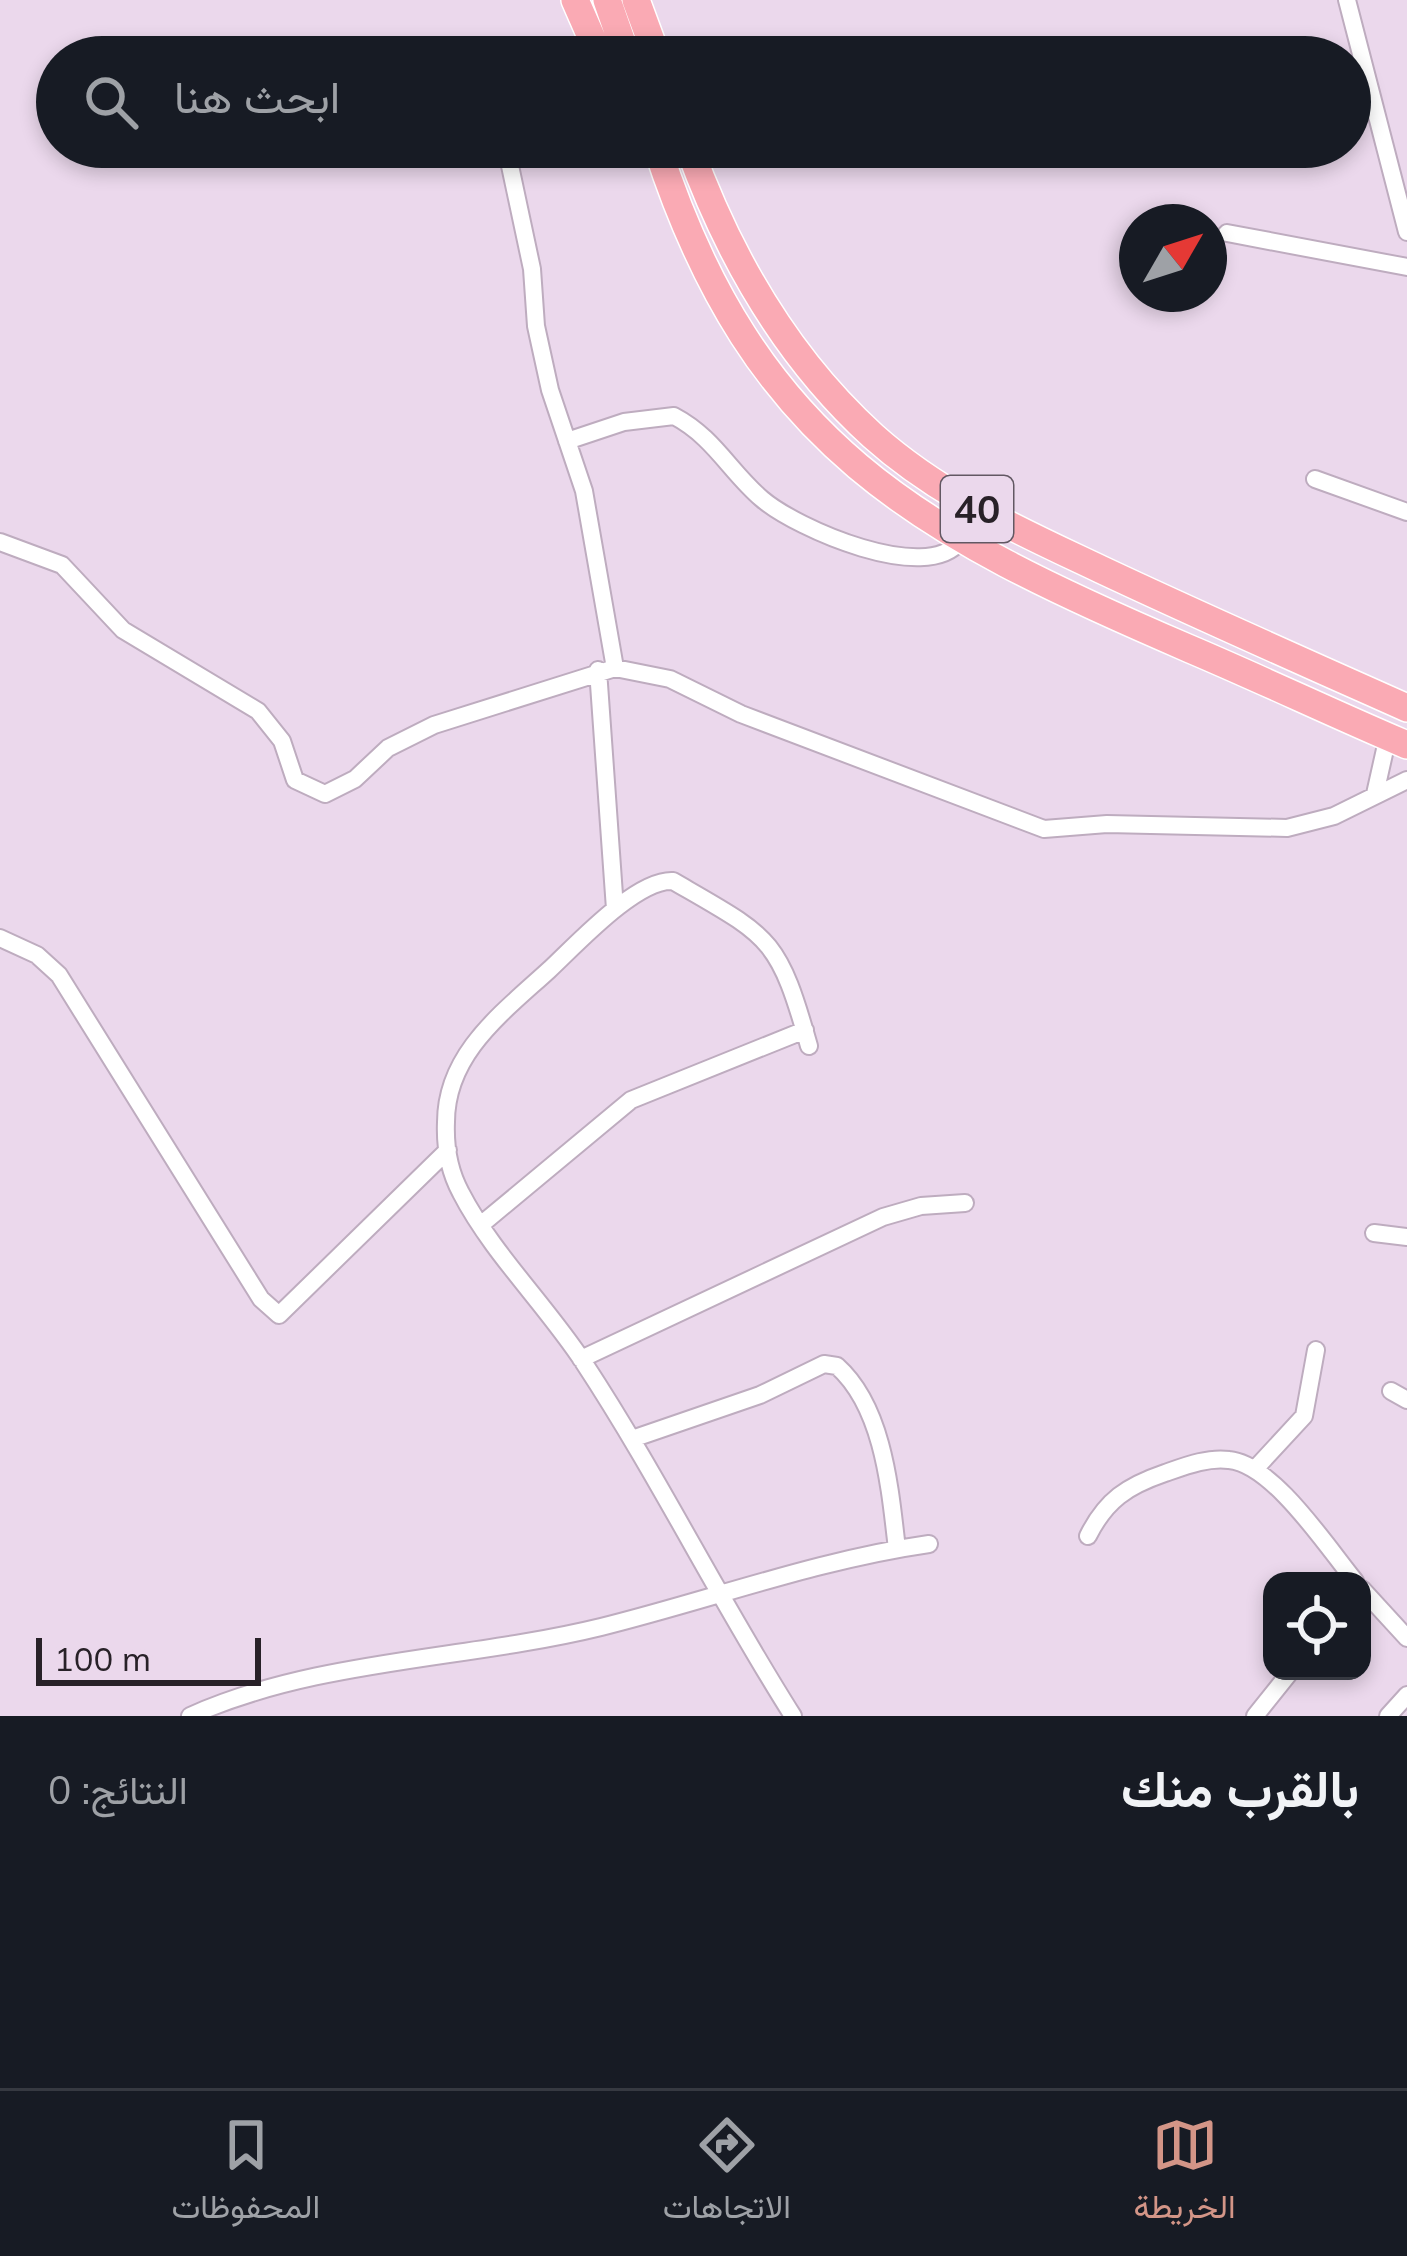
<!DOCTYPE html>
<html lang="ar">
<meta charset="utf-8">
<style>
body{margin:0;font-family:Mulish,Vazirmatn,sans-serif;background:#20242c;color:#f1f3f6;direction:rtl}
.controls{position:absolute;right:36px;bottom:36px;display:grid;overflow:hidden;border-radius:24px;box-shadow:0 6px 18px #0003}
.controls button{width:108px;height:108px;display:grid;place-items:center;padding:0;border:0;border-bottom:3px solid #363941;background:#171b24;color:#f1f3f6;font:60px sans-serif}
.compass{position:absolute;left:1119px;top:204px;width:108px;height:108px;border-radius:50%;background:#171b24;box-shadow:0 6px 18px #0003;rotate:51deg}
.scale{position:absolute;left:36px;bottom:30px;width:225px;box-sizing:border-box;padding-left:12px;border:6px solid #282128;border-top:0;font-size:33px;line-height:42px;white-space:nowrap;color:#282128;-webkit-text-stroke:9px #ebd8ec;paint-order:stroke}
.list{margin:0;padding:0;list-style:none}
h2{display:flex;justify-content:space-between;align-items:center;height:156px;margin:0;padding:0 48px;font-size:51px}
h2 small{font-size:39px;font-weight:400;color:#9ea1a6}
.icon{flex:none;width:66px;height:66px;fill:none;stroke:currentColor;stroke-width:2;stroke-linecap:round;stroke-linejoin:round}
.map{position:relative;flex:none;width:1407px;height:1716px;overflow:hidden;direction:ltr}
.search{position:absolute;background:#171b24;box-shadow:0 6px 18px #0003;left:36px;right:36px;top:36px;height:132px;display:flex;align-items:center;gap:30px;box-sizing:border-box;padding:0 42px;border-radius:66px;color:#9ea1a6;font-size:45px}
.sheet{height:372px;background:#171b24}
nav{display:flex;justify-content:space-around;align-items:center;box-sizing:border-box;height:168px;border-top:3px solid #363941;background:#171b24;font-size:33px;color:#9ea1a6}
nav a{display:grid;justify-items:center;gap:6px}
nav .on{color:#d39587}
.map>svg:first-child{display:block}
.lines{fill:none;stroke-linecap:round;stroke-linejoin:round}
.minor-casing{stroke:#beacbf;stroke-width:20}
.trunk-casing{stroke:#fff;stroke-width:30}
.minor{stroke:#fff;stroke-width:16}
.trunk{stroke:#faaab4;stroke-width:27}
.labels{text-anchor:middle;stroke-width:12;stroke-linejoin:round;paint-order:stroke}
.shield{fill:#ebd8ec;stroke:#625863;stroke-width:3}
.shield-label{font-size:39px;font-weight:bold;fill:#282128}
</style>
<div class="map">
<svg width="1407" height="1716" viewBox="0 0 1407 1716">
<rect width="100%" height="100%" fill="#ebd8ec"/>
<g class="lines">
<g class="minor-casing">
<path id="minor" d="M1347 0 1407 232
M506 147 532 269 536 326 550 390 584 491 615 668
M1227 233 1407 267
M567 441 624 422 674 416C714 437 730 472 762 499 797 529 927 585 960 541
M1315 479 1407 512
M0 542 62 565 123 630 258 711 282 741 295 780 325 794 355 779 388 748 434 725 615 668 670 679 741 714 1044 829 1107 824 1287 828 1334 816 1407 780
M598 670 615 909
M1375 794 1388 736
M0 938 37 955 59 975 261 1299 279 1315 448 1150
M483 1223 631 1100 805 1030
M1374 1233 1407 1237
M581 1359 883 1217 921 1206 965 1203
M1391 1391 1407 1400
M632 1439 760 1395 824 1364 837 1366C884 1408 890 1490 897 1549
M1255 1469 1304 1416 1316 1350
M1088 1536C1106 1500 1127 1486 1165 1473 1185 1466 1208 1457 1229 1460 1273 1464 1327 1547 1355 1581
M1362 1589 1407 1638
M190 1716C317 1659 466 1660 601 1627 710 1600 817 1560 929 1544
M793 1716C719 1600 659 1477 584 1363 546 1305 492 1253 461 1193 449 1171 445 1146 446 1122 446 1054 502 1013 549 970 576 945 636 879 673 881 770 937 778 936 809 1046
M1255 1716 1291 1671
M1388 1716 1407 1695"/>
</g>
<g class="trunk-casing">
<path id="trunk" d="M575 0 600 57
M607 0 627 57
M636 0 657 57
M657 147C754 446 918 532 1190 649 1263 680 1334 714 1407 745
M689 147C728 255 787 358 873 436 940 496 1020 531 1100 569 1202 617 1304 662 1407 708"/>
</g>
<use href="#minor" class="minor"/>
<use href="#trunk" class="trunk"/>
</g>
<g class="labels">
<rect class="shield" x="941" y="476" width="72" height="66" rx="9"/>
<g class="shield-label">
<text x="977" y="523">40</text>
</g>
</g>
</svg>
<div class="controls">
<button><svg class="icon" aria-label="locate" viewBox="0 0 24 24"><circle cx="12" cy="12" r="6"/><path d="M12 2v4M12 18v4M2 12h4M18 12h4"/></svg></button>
</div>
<svg class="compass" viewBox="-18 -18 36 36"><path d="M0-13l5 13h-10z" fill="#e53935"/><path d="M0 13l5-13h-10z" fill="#9ea1a6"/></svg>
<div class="scale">100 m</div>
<div class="search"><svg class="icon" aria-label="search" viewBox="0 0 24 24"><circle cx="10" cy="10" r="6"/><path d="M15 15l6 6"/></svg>ابحث هنا</div>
</div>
<section class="sheet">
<h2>بالقرب منك<small>النتائج: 0</small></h2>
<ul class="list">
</ul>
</section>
<nav>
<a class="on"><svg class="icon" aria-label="map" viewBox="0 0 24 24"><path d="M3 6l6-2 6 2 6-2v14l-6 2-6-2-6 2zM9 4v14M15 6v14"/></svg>الخريطة</a>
<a><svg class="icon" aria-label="directions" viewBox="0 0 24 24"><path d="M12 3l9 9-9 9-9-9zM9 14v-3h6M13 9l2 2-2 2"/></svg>الاتجاهات</a>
<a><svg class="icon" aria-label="saved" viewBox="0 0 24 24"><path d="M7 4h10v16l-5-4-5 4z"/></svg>المحفوظات</a>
</nav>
